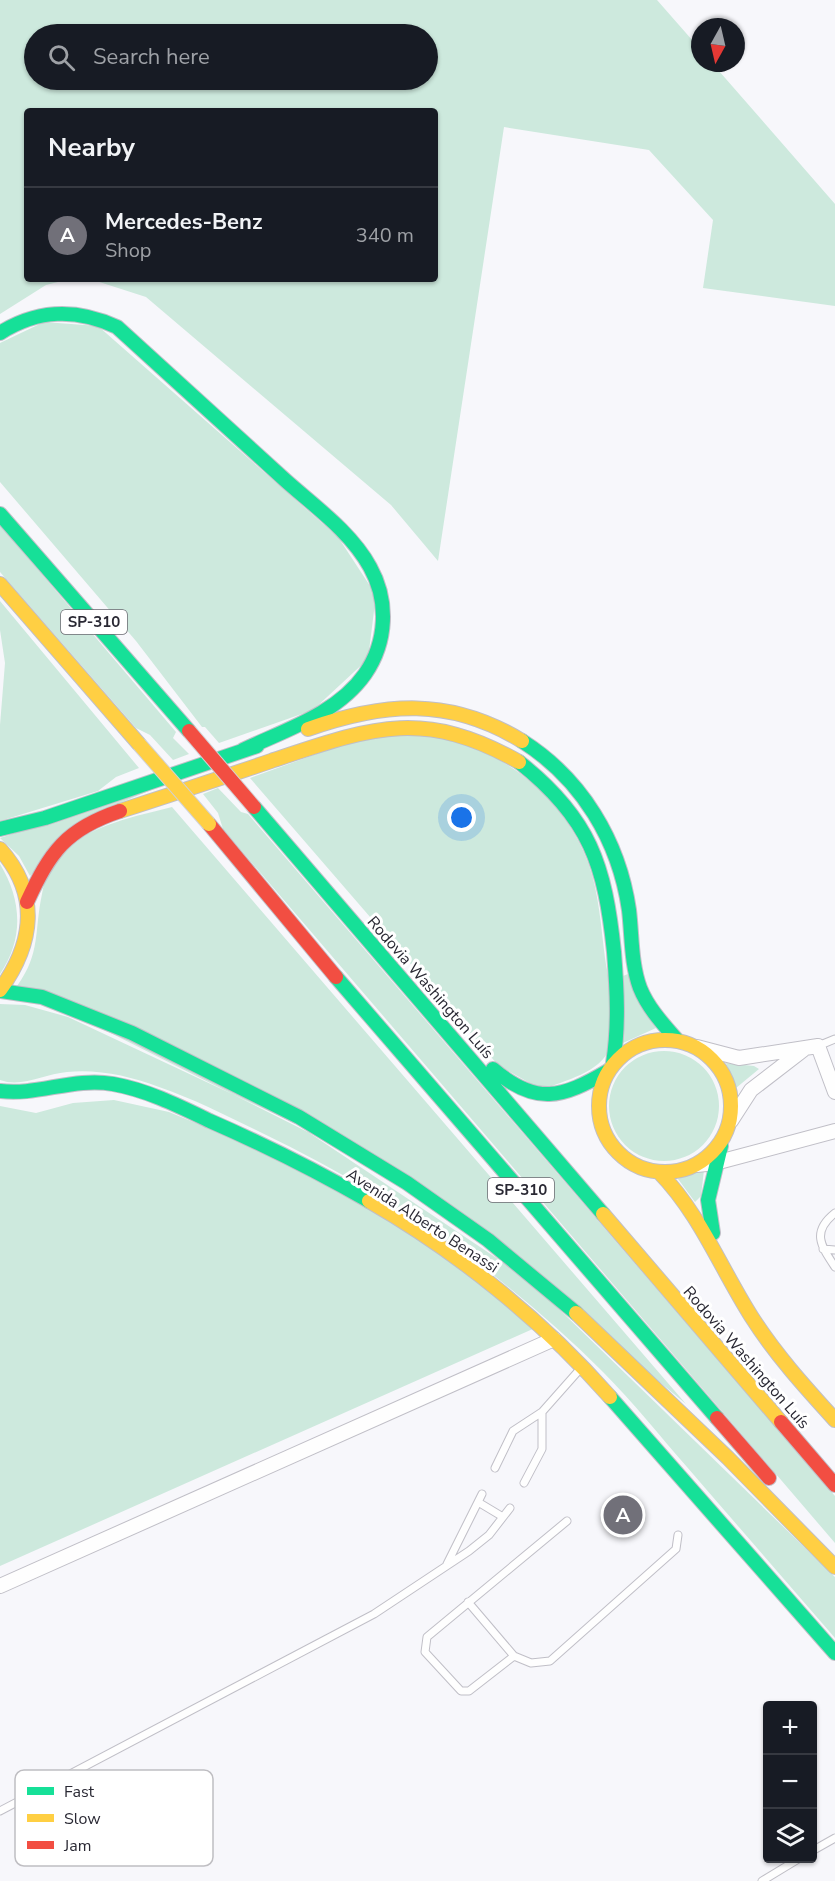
<!DOCTYPE html>
<meta charset="utf-8">
<style>
body{margin:0;font-family:"Nunito Sans",sans-serif;background:#20242c;color:#f1f3f6}
.controls{position:absolute;right:18px;bottom:18px;display:grid;overflow:hidden;border-radius:6px;box-shadow:0 2px 4px #0004}
.controls button{width:54px;height:54px;display:grid;place-items:center;padding:0;border:0;border-bottom:2px solid #363941;background:#171b24;color:#f1f3f6;font:30px sans-serif}
.compass{position:absolute;left:691px;top:18px;width:54px;height:54px;border-radius:50%;background:#171b24;box-shadow:0 2px 4px #0004;rotate:188deg}
.you{position:absolute;left:462px;top:818px;width:21px;height:21px;margin:-15px;border:4px solid #fff;border-radius:50%;background:#1a73e8;box-shadow:0 0 0 9px #1a73e833}
.badge{display:grid;place-items:center;width:39px;height:39px;border-radius:50%;background:#717079;color:#fff;font-size:20px;font-weight:700}
.pin{position:absolute;translate:-50% -50%;border:3px solid #fff;box-shadow:0 2px 6px #0006}
.list{margin:0;padding:0;list-style:none}
h2{display:flex;justify-content:space-between;align-items:center;height:78px;margin:0;padding:0 24px;font-size:26px}
h2 small{font-size:20px;font-weight:400;color:#9ea1a6}
.list li{display:grid;grid-template-columns:39px 1fr auto;gap:18px;align-items:center;box-sizing:border-box;height:96px;padding:0 24px;border-top:2px solid #363941}
.list b{display:block;font-size:22px;white-space:nowrap}
.list p{margin:0;font-size:20px;white-space:nowrap;color:#9ea1a6}
.list em{font-size:20px;font-style:normal;color:#9ea1a6}
.icon{flex:none;width:33px;height:33px;fill:none;stroke:currentColor;stroke-width:2;stroke-linecap:round;stroke-linejoin:round}
.map{position:relative;flex:none;width:835px;height:1881px;overflow:hidden}
.search{position:absolute;background:#171b24;box-shadow:0 2px 4px #0004;left:24px;top:24px;width:414px;height:66px;display:flex;align-items:center;gap:15px;box-sizing:border-box;padding:0 21px;border-radius:33px;color:#9ea1a6;font-size:22px}
.panel{position:absolute;background:#171b24;box-shadow:0 2px 4px #0004;left:24px;top:108px;width:414px;height:174px;border-radius:6px}
.map>svg:first-child{display:block}
.green{fill:#cde9dd;fill-rule:evenodd}
.lines{fill:none;stroke-linecap:round;stroke-linejoin:round}
.lane-casing{stroke:#c0bfc7;stroke-width:9}
.street-casing{stroke:#c0bfc7;stroke-width:16}
.fast-casing{stroke:#c0bfc7;stroke-width:16}
.slow-casing{stroke:#c0bfc7;stroke-width:16}
.jam-casing{stroke:#c0bfc7;stroke-width:16}
.lane{stroke:#fefefe;stroke-width:7}
.street{stroke:#fefefe;stroke-width:14}
.fast{stroke:#16e098;stroke-width:14}
.slow{stroke:#ffcf43;stroke-width:14}
.jam{stroke:#f24e42;stroke-width:14}
.slow-bridge-casing{stroke:#d1d1d5;stroke-width:16;stroke-linecap:butt}
.jam-bridge-casing{stroke:#d1d1d5;stroke-width:16;stroke-linecap:butt}
.slow-bridge{stroke:#ffcf43;stroke-width:14}
.jam-bridge{stroke:#f24e42;stroke-width:14}
.labels{text-anchor:middle;stroke-width:6;stroke-linejoin:round;paint-order:stroke}
.shield{fill:#fff;stroke:#696870;stroke-width:1.5}
.shield-label{font-size:15px;font-weight:bold;fill:#292833}
.street-label{font-size:16px;fill:#292833;stroke:#fff}
.key{fill:#fff;stroke:#bfbec2;stroke-width:1.5}
.key-label{font-size:16px;fill:#292833}
</style>
<div class="map">
<svg width="835" height="1881" viewBox="0 0 835 1881">
<rect width="100%" height="100%" fill="#f7f7fb"/>
<path class="green" d="M0 0H657L700 49V63H712L835 204V306L703 288 713 220 649 150 504 127 438 561 391 505 146 297 90 279H435V111H27V279H70L46 285 0 314ZM34 34H428V80H34Z
M44 322 98 326 338 537 376 595 368 659 313 710 219 743 205 727H202L136 641 0 482V343Z
M0 525 176 732 173 738 189 754 173 760 150 735 136 728 0 572Z
M0 601 139 768 116 777 98 791 0 821V725L5 663 0 630Z
M394 734C407 735 422 735 435 737 503 748 566 799 589 865 599 894 601 927 605 958 609 985 620 1022 610 1048 600 1073 565 1080 542 1090L498 1065 250 778 344 744Z
M156 788 91 815 30 876 19 856 0 838Z
M218 788 241 812 248 814 835 1496V1543L223 829 218 813 203 794Z
M172 807 686 1404 439 1198 17 986C41 953 34 931 42 894 54 831 121 820 172 807Z
M0 864C22 900 24 939 0 974Z
M628 974 656 1028 623 1043V976Z
M0 1004 25 1005 68 1017 296 1124 528 1279 835 1577V1638C786 1581 736 1524 687 1467 659 1435 633 1402 603 1372 503 1272 388 1193 260 1132 227 1116 194 1099 159 1087 129 1076 99 1069 67 1072 44 1074 22 1088 0 1080Z
M609 1106a55 55 0 1 1 110 0a55 55 0 1 1-110 0Z
M726 1063 754 1066 759 1069 736 1088Z
M114 1100 169 1112 271 1154 410 1229 535 1328 0 1566V1106L36 1113 73 1103Z
M704 1170 701 1196 695 1202 678 1179Z"/>
<g class="lines">
<g class="lane-casing">
<path id="lane" d="M818 1046 835 1039
M835 1213C811 1232 821 1246 835 1267
M823 1249 835 1250
M495 1468 513 1431 542 1412 581 1368
M524 1483 542 1449V1412
M478 1502 503 1517
M447 1564 482 1494
M468 1602 514 1656 531 1663 550 1661 676 1549 678 1535
M514 1656 469 1691H461L425 1652 427 1637 567 1521
M0 1811 374 1614 469 1551 489 1535 510 1508
M812 1851 835 1838
M762 1881 800 1858"/>
</g>
<g class="street-casing">
<path id="street" d="M697 1047 739 1058 818 1046 835 1092
M731 1121 751 1090 803 1050
M697 1165 715 1163 835 1131
M0 1586 554 1339"/>
</g>
<g class="fast-casing">
<path id="fast" d="M0 333C38 309 76 308 117 327 173 378 229 429 285 480 314 506 351 532 370 567 389 601 387 642 365 674 337 714 285 730 243 750
M0 514 189 731
M522 741C582 779 619 841 629 910 632 935 631 964 640 988 648 1008 663 1024 677 1040
M519 762C590 818 605 865 614 952 617 990 619 1026 613 1063
M254 807 603 1214
M0 829 45 818 257 746
M336 977 717 1418
M0 991 42 997 132 1033 299 1117 407 1183 488 1240 576 1313
M493 1069C536 1106 562 1098 608 1071
M0 1091C37 1096 74 1077 113 1084 147 1090 179 1106 210 1121 265 1145 317 1171 369 1201
M713 1233 708 1200 721 1146
M610 1397 835 1653"/>
</g>
<g class="slow-casing">
<path id="slow" d="M0 584 139 744
M308 729C385 702 450 697 522 741
M120 811C170 795 221 778 271 761 370 728 422 707 519 762
M0 849C40 894 34 943 0 990
M599 1106a66 66 0 1 1 132 0a66 66 0 1 1-132 0Z
M659 1172C700 1214 720 1267 751 1316 775 1354 805 1387 835 1420
M369 1201C458 1252 542 1320 610 1397
M603 1214 781 1422
M576 1313 728 1458 835 1567"/>
</g>
<g class="jam-casing">
<path id="jam" d="M209 824 336 977
M27 902C50 852 66 829 120 811
M717 1418 769 1478
M781 1422 835 1485"/>
</g>
<use href="#lane" class="lane"/>
<use href="#street" class="street"/>
<use href="#fast" class="fast"/>
<use href="#slow" class="slow"/>
<use href="#jam" class="jam"/>
<g class="slow-bridge-casing">
<path id="slow-bridge" d="M139 744 209 824"/>
</g>
<g class="jam-bridge-casing">
<path id="jam-bridge" d="M189 731 254 807"/>
</g>
<use href="#slow-bridge" class="slow-bridge"/>
<use href="#jam-bridge" class="jam-bridge"/>
</g>
<g class="labels">
<g class="shield">
<rect x="61" y="610" width="66" height="24" rx="4.5"/>
<rect x="488" y="1178" width="66" height="24" rx="4.5"/>
</g>
<g class="shield-label">
<text x="94" y="627">SP-310</text>
<text x="521" y="1195">SP-310</text>
</g>
<g class="street-label">
<text transform="translate(431 987) rotate(49)" y="6">Rodovia Washington Luís</text>
<text transform="translate(423 1220) rotate(33)" y="6">Avenida Alberto Benassi</text>
<text transform="translate(747 1357) rotate(49)" y="6">Rodovia Washington Luís</text>
</g>
</g>
<rect x="15" y="1770" width="198" height="96" rx="9" class="key"/>
<rect x="27" y="1787" width="27" height="8" fill="#16e098"/>
<rect x="27" y="1814" width="27" height="8" fill="#ffcf43"/>
<rect x="27" y="1841" width="27" height="8" fill="#f24e42"/>
<g class="key-label">
<text x="64" y="1797">Fast</text>
<text x="64" y="1824">Slow</text>
<text x="64" y="1851">Jam</text>
</g>
</svg>
<div class="controls">
<button>+</button>
<button>−</button>
<button><svg class="icon" aria-label="layers" viewBox="0 0 24 24"><path d="M12 4l9 5-9 5-9-5zM3 14l9 5 9-5"/></svg></button>
</div>
<svg class="compass" viewBox="-18 -18 36 36"><path d="M0-13l5 13h-10z" fill="#e53935"/><path d="M0 13l5-13h-10z" fill="#9ea1a6"/></svg>
<div class="you"></div>
<div class="pin badge" style="left:623px;top:1515px">A</div>
<div class="search"><svg class="icon" aria-label="search" viewBox="0 0 24 24"><circle cx="10" cy="10" r="6"/><path d="M15 15l6 6"/></svg>Search here</div>
<section class="panel">
<h2>Nearby<small></small></h2>
<ul class="list">
<li><span class="badge">A</span><div><b>Mercedes-Benz</b><p>Shop</p></div><em>340 m</em></li>
</ul>
</section>
</div>
